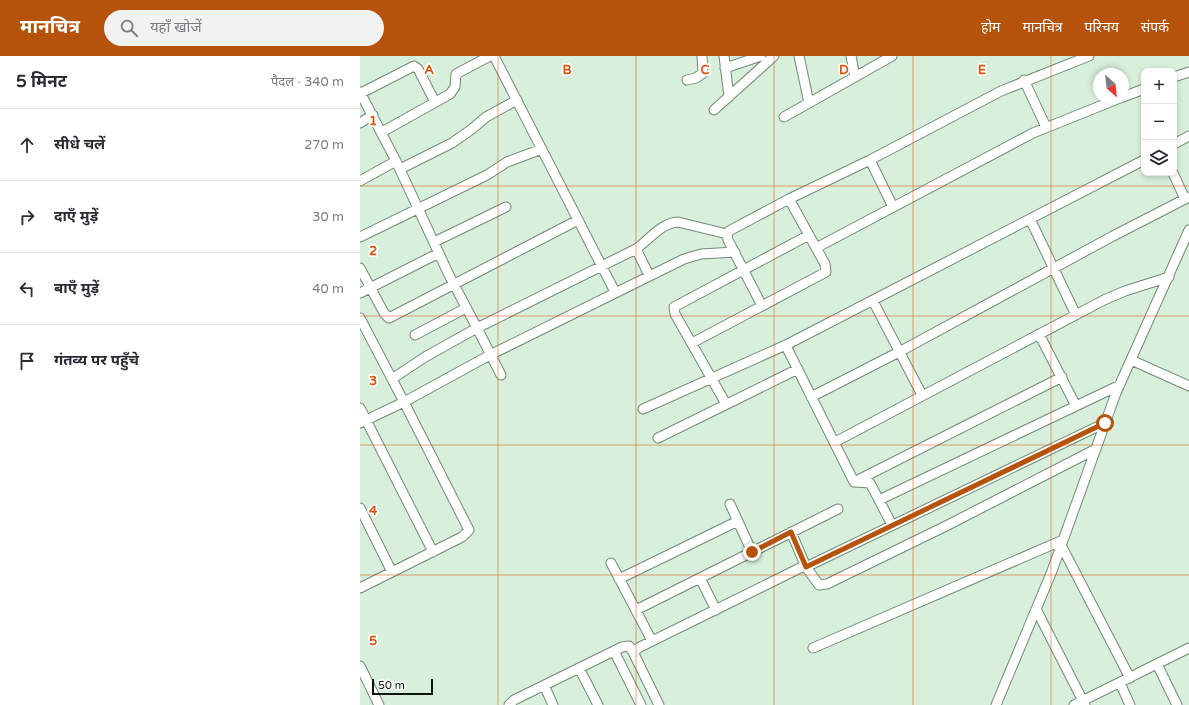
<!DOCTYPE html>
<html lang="hi">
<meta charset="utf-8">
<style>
body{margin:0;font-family:"Varela Round","Noto Sans Devanagari",sans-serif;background:#f2f2f3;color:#2b2b33}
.controls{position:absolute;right:12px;top:12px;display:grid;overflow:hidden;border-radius:8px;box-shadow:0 2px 6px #0003}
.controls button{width:36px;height:36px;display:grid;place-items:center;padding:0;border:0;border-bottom:1px solid #e1e1e2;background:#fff;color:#2b2b33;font:20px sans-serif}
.compass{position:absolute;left:733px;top:12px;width:36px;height:36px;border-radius:50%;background:#fff;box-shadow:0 2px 6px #0003;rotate:153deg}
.scale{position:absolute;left:12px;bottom:10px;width:61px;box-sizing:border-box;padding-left:4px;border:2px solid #0c140d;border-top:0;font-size:11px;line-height:14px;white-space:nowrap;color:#0c140d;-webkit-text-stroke:3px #fff;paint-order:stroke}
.stop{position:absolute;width:12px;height:12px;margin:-9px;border:3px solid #b45309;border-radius:50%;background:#fff}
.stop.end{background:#b45309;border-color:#fff;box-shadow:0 1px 4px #0008}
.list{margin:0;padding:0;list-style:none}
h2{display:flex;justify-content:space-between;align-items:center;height:52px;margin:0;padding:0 16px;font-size:17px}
h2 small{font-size:13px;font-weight:400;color:#7c7c81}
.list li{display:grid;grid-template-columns:26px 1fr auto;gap:12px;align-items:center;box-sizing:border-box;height:72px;padding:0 16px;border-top:1px solid #e1e1e2}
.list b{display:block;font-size:15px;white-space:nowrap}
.list em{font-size:13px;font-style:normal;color:#7c7c81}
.icon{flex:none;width:22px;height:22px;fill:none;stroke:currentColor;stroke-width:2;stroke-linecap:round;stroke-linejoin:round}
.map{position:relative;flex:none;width:829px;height:649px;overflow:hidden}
header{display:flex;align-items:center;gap:24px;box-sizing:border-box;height:56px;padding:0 20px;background:#b45309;color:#fff}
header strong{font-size:19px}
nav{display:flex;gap:22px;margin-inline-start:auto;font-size:14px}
.search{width:280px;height:36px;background:#f2f2f3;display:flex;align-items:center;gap:10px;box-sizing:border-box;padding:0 14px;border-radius:22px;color:#7c7c81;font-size:15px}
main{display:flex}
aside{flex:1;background:#fff}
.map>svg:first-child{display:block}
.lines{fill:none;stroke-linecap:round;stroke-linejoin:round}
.minor-casing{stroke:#738976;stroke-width:11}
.minor{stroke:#fff;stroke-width:9}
.route{stroke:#b45309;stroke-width:5}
.grid{fill:none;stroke:#dd560c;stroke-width:1;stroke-opacity:0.55}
.grid-label{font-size:13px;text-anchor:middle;font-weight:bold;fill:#dd560c;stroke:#fff;stroke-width:3.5;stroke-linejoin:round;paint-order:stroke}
</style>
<header>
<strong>मानचित्र</strong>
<div class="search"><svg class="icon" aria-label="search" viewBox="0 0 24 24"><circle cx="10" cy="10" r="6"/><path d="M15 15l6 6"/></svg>यहाँ खोजें</div>
<nav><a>होम</a><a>मानचित्र</a><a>परिचय</a><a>संपर्क</a></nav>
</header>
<main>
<aside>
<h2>5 मिनट<small>पैदल · 340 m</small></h2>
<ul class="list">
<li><svg class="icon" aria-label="ahead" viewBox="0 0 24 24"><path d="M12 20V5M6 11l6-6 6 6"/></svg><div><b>सीधे चलें</b></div><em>270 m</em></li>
<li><svg class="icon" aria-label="right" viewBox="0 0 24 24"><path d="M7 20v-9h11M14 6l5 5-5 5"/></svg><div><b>दाएँ मुड़ें</b></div><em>30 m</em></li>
<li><svg class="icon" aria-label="left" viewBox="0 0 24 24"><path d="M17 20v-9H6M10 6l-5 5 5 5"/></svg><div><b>बाएँ मुड़ें</b></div><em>40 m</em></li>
<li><svg class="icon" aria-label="arrive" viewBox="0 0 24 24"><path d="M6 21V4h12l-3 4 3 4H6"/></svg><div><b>गंतव्य पर पहुँचे</b></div></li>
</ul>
</aside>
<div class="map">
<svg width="829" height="649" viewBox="0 0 829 649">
<rect width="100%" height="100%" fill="#d8f0db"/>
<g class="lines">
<g class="minor-casing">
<path id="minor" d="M134 0 255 236
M364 0 369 41
M439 0 449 47
M491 0 495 21
M365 12 401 0
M814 21 829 16
M327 24 336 22 343 17 342 0
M664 24 686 71
M0 36 36 105 89 219 117 272 65 301 32 323
M1 37 54 10 58 13 75 46
M763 41 784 33
M354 54 414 0
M424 61 532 0
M0 67 13 59
M22 76 90 38 95 31 96 18 130 0
M814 88 829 80
M510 104 533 151
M40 113 92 87 112 73 126 61 157 44
M813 117 825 143
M0 125 36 105
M670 163 716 259
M0 181 127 119 147 106 182 93
M74 186 146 151
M456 192 673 77 760 42
M276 193 289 219
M0 212 24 257 29 262 218 164
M0 237 79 197
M513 245 562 339
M402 250 368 184 367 178 369 175 429 143 510 104 641 35 729 0
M0 262 44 346 0 367
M679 278 716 350
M55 279 106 252
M332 287 466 216 465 208 429 143
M771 304 829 330
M141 319 117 272 276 193C290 183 301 167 318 166L367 178
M760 329 519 444 510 427 494 426 427 292 428 288 784 104
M451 341 539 296 753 180 829 141
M366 348 315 258 314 251 449 179
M0 352 73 496
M283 353 428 288
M298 382 438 313
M475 386 744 244 765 235 809 221
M494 426 702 321
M519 444 532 469
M370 448 392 496
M0 452 32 516
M431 476 446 511 745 367
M701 489 770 622
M251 507 292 585
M340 522 356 554
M259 523 378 465
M0 532 102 481 109 474 44 346 130 299 324 203 341 198 375 196
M676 553 725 649
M276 554 478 453
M453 592 703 484
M254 595 281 649
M797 608 817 649
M0 610 19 649
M219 612 238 649
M760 627 770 649
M184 629 193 649
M149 649 154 644 262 591 269 590 273 596
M299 649 273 596 280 591 442 511H446L459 529 467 528 586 470 736 393
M636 649 692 515 756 337 829 174
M714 649 829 592"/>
</g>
<use href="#minor" class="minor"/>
</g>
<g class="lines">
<path class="route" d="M392 496 431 476 446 511 745 367"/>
</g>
<path class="grid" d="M138 0V649M276 0V649M414 0V649M553 0V649M691 0V649M0 130H829M0 260H829M0 389H829M0 519H829"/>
<g class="grid-label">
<text x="69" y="18">A</text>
<text x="207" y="18">B</text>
<text x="345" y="18">C</text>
<text x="484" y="18">D</text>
<text x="622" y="18">E</text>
<text x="13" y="69">1</text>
<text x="13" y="199">2</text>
<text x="13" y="329">3</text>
<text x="13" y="459">4</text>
<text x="13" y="589">5</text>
</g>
</svg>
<div class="controls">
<button>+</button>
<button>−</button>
<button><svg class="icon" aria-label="layers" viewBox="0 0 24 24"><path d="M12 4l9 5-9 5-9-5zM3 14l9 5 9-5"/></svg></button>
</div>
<svg class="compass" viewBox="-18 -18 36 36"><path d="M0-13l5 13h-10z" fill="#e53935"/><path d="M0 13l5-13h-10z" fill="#7c7c81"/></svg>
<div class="scale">50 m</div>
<div class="stop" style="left:745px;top:367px"></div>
<div class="stop end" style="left:392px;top:496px"></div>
</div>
</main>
